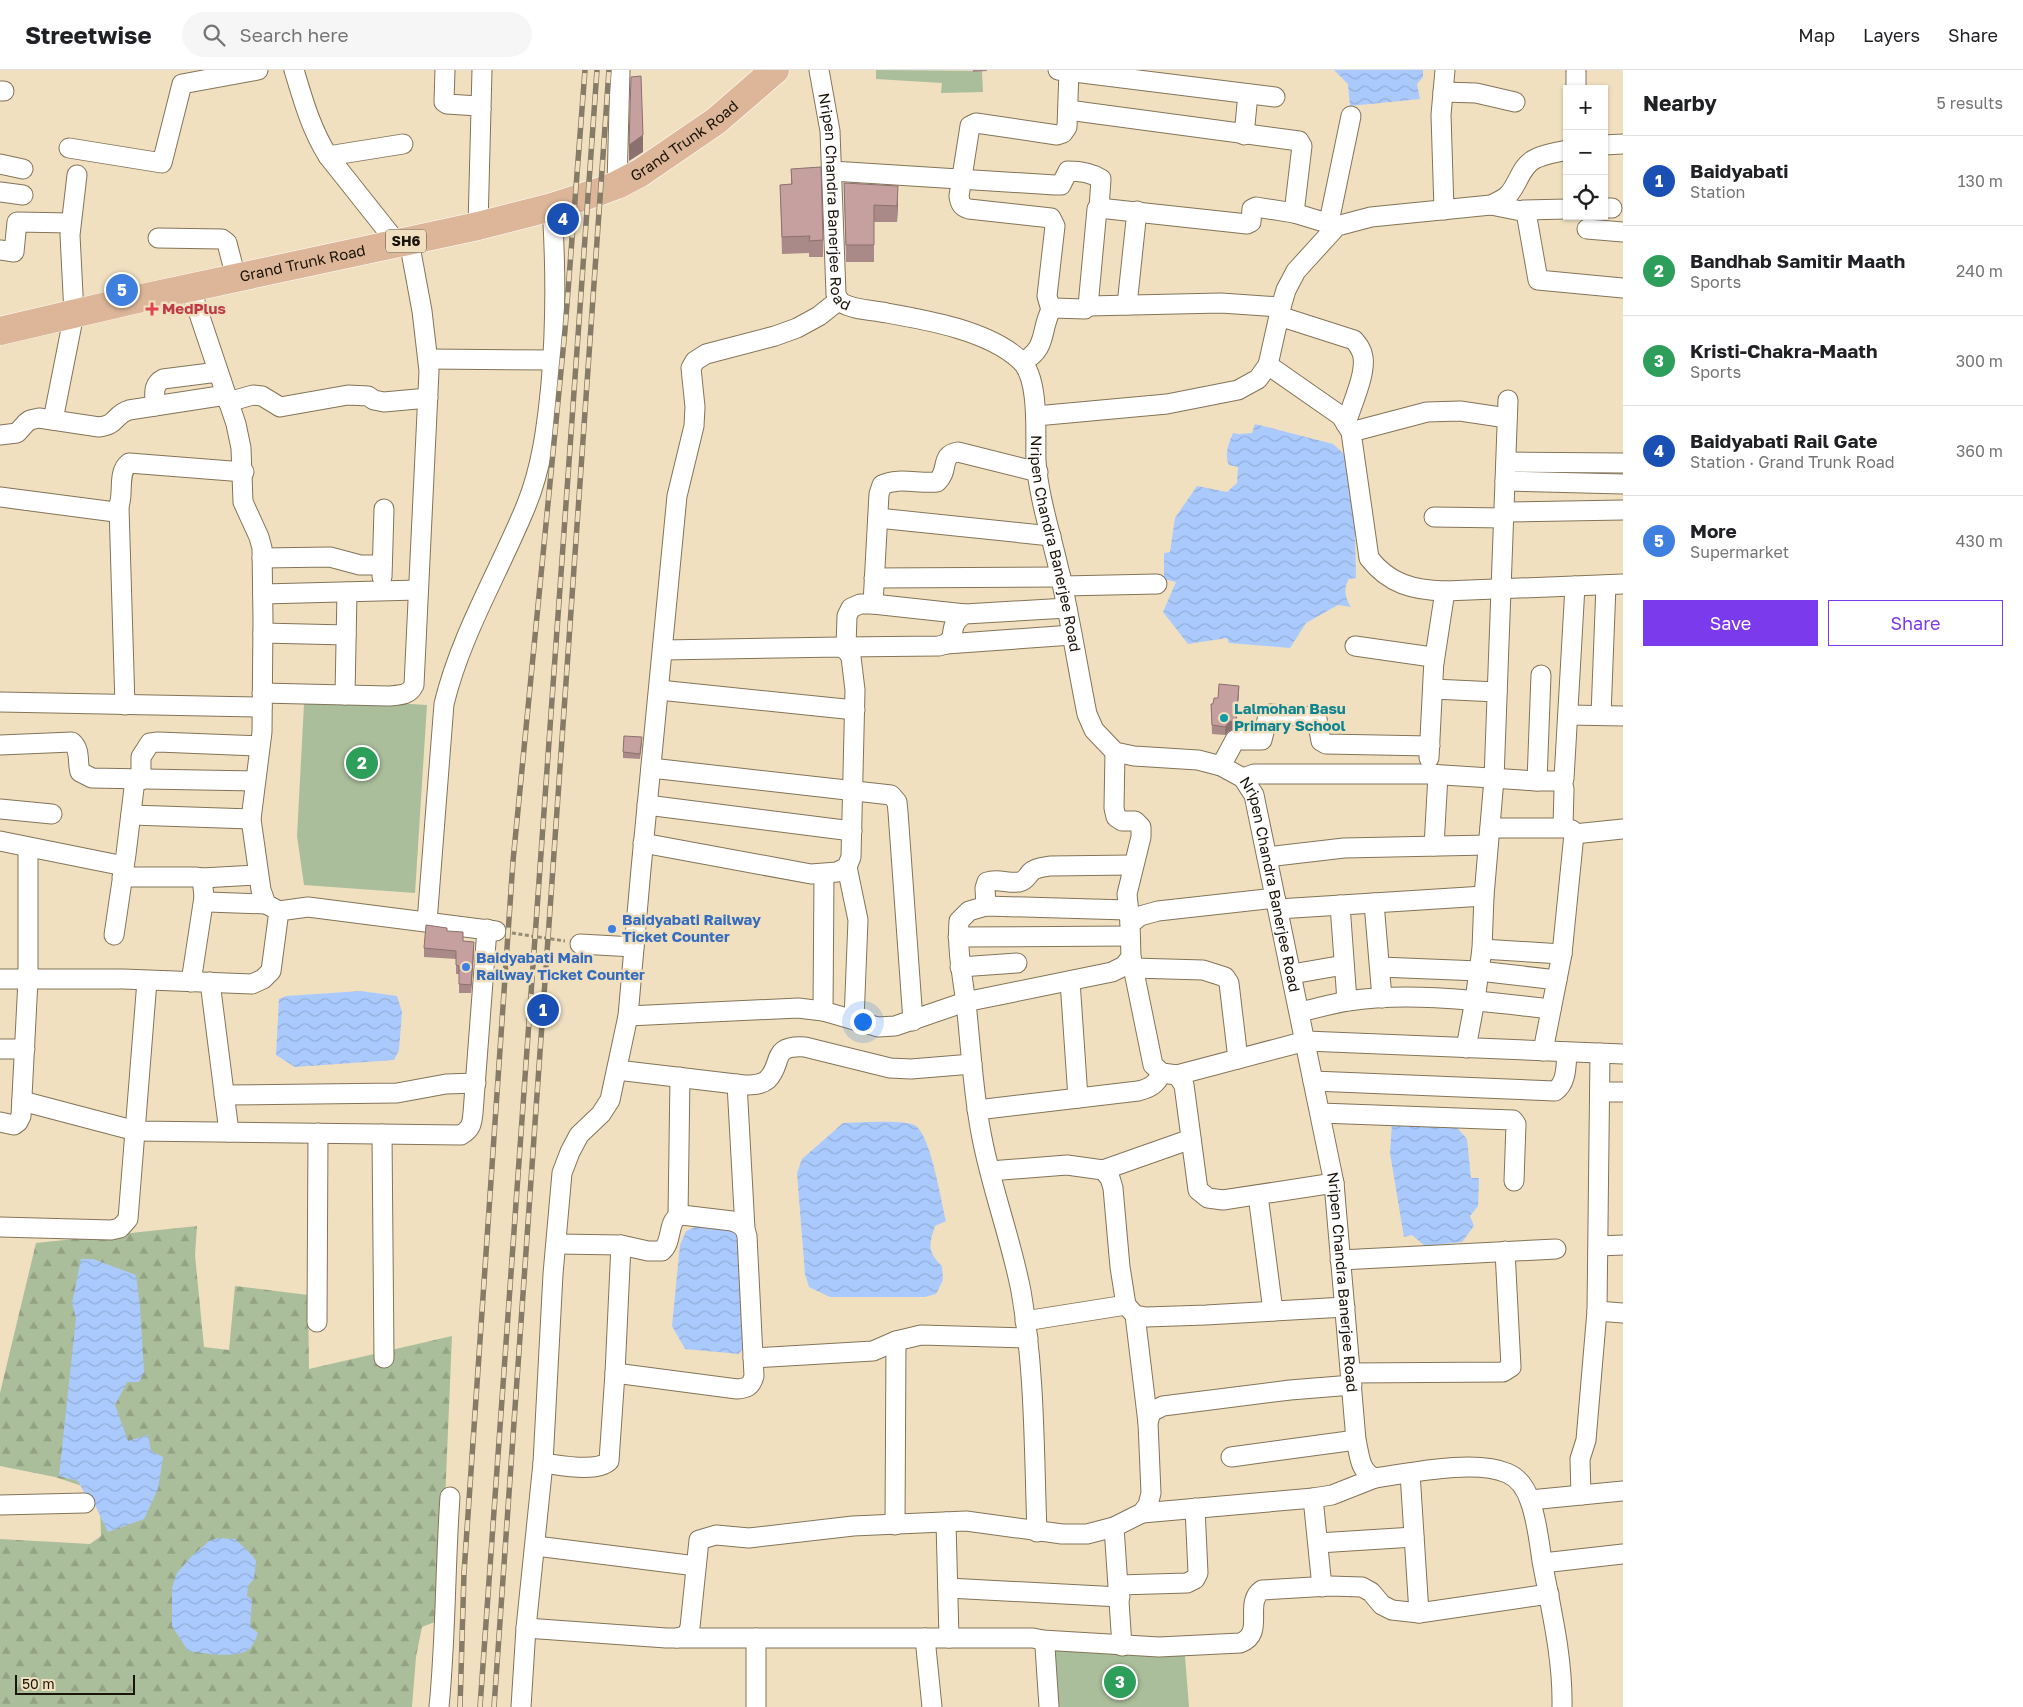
<!DOCTYPE html>
<meta charset="utf-8">
<style>
body{margin:0;font-family:"Golos Text",sans-serif;background:#f6f6f6;color:#202124}
.controls{position:absolute;right:15px;top:15px;display:grid;overflow:hidden;border-radius:0px;box-shadow:0 1px 4px #0004}
.controls button{width:45px;height:45px;display:grid;place-items:center;padding:0;border:0;border-bottom:1px solid #e0e0e0;background:#fff;color:#202124;font:25px sans-serif}
.scale{position:absolute;left:15px;bottom:12px;width:120px;box-sizing:border-box;padding-left:5px;border:2px solid #1a1409;border-top:0;font-size:14px;line-height:18px;white-space:nowrap;color:#1a1409;-webkit-text-stroke:4px #f0e0c0;paint-order:stroke}
.you{position:absolute;left:862px;top:951px;width:18px;height:18px;margin:-12px;border:4px solid #fff;border-radius:50%;background:#1a73e8;box-shadow:0 0 0 8px #1a73e833}
.badge{display:grid;place-items:center;width:32px;height:32px;border-radius:50%;background:#7c3aed;color:#fff;font-size:16px;font-weight:700}
.pin{position:absolute;translate:-50% -50%;border:2px solid #fff;box-shadow:0 1px 5px #0006}
.list{margin:0;padding:0;list-style:none}
h2{display:flex;justify-content:space-between;align-items:center;height:65px;margin:0;padding:0 20px;font-size:21px}
h2 small{font-size:16px;font-weight:400;color:#757577}
.list li{display:grid;grid-template-columns:32px 1fr auto;gap:15px;align-items:center;box-sizing:border-box;height:90px;padding:0 20px;border-top:1px solid #e0e0e0}
.list b{display:block;font-size:19px;white-space:nowrap}
.list p{margin:0;font-size:16px;white-space:nowrap;color:#757577}
.list em{font-size:16px;font-style:normal;color:#757577}
.actions{display:flex;gap:10px;padding:15px 20px}
.actions a{flex:1;padding:11px 0;border:1px solid #7c3aed;border-radius:0px;text-align:center;font-size:18px;color:#7c3aed}
.actions .main{background:#7c3aed;color:#fff}
.icon{flex:none;width:28px;height:28px;fill:none;stroke:currentColor;stroke-width:2;stroke-linecap:round;stroke-linejoin:round}
.map{position:relative;flex:none;width:1623px;height:1637px;overflow:hidden}
header{display:flex;align-items:center;gap:30px;box-sizing:border-box;height:70px;padding:0 25px;background:#fff;border-bottom:1px solid #e0e0e0}
header strong{font-size:24px}
nav{display:flex;gap:28px;margin-inline-start:auto;font-size:18px}
.search{width:350px;height:45px;background:#f6f6f6;display:flex;align-items:center;gap:12px;box-sizing:border-box;padding:0 18px;border-radius:28px;color:#757577;font-size:19px}
main{display:flex}
aside{flex:1;background:#fff}
.map>svg:first-child{display:block}
.green{fill:#abbe9b}
.forest{fill:url(#forest-firs)}
.water{fill:url(#water-waves)}
.lines{fill:none;stroke-linecap:round;stroke-linejoin:round}
.minor-casing{stroke:#837458;stroke-width:21}
.primary-casing{stroke:#fff;stroke-width:29}
.path{stroke:#968b73;stroke-width:3;stroke-dasharray:4 2.5;stroke-linecap:butt}
.minor{stroke:#fff;stroke-width:19}
.primary{stroke:#ddb699;stroke-width:28}
.rail-casing{stroke:#867b66;stroke-width:5.5}
.rail{stroke:#f0e0c0;stroke-width:4;stroke-dasharray:11;stroke-linecap:butt}
.wall{fill:#aa8a88}
.shaded-wall{fill:#8b706f}
.building{fill:#c6a09e;stroke:#8b706f}
.health-dot{fill:#e0444e;stroke:#f0e0c0;stroke-width:2}
.culture-dot{fill:#0f9aa8;stroke:#f0e0c0;stroke-width:2}
.shop-dot{fill:#3f7fe0;stroke:#f0e0c0;stroke-width:2}
.labels{text-anchor:middle;stroke-width:5;stroke-linejoin:round;paint-order:stroke}
.shield{fill:#f0e0c0;stroke:#5a5140;stroke-width:1}
.shield-label{font-size:14px;font-weight:bold;fill:#1a1409}
.street-label{font-size:15px;fill:#1a1409;stroke:#f0e0c0}
.health-label{font-size:15px;font-weight:bold;fill:#be3a42;stroke:#f0e0c0;text-anchor:start}
.culture-label{font-size:15px;font-weight:bold;fill:#0d838f;stroke:#f0e0c0;text-anchor:start}
.shop-label{font-size:15px;font-weight:bold;fill:#366cbe;stroke:#f0e0c0;text-anchor:start}
</style>
<header>
<strong>Streetwise</strong>
<div class="search"><svg class="icon" aria-label="search" viewBox="0 0 24 24"><circle cx="10" cy="10" r="6"/><path d="M15 15l6 6"/></svg>Search here</div>
<nav><a>Map</a><a>Layers</a><a>Share</a></nav>
</header>
<main>
<div class="map">
<svg width="1623" height="1637" viewBox="0 0 1623 1637">
<defs>
<pattern id="forest-firs" width="22" height="20" patternUnits="userSpaceOnUse" patternTransform="scale(1.25)"><rect width="22" height="20" fill="#abbe9b"/><path d="M5 1l3.5 6h-7zM16 11l3.5 6h-7z" fill="#93a284"/></pattern>
<pattern id="water-waves" width="16" height="10" patternUnits="userSpaceOnUse" patternTransform="scale(1.25)"><rect width="16" height="10" fill="#aacafe"/><path d="M0 5q4-4 8 0t8 0" fill="none" stroke="#92add8"/></pattern>
</defs>
<rect width="100%" height="100%" fill="#f0e0c0"/>
<path class="green" d="M876 0 982 1 983 22 941 23 942 13 876 9Z
M312 628 427 635 415 823 304 815 297 766 304 634Z
M1050 1580 1185 1586 1189 1637H1054Z"/>
<path class="forest" d="M197 1156 195 1185 204 1277 229 1280 235 1216 308 1225 309 1299 452 1266 440 1550 422 1557 416 1587 412 1637H0V1469L90 1474 101 1466 100 1432 88 1418 55 1407 0 1396V1323L36 1173Z"/>
<path class="water" d="M1334 0H1423V7L1417 14 1420 29 1350 36 1348 14Z
M1255 354 1333 374 1343 383 1354 417 1356 508 1349 509C1343 517 1345 529 1351 537L1338 535 1306 553 1290 578 1229 573 1227 568 1188 574 1163 542 1176 512 1164 509V483L1170 482 1175 448 1197 416 1227 422 1237 413 1238 397 1229 395C1224 384 1229 373 1233 363L1239 364 1252 363Z
M361 921 397 926 402 942 399 980 394 990 295 997 276 985 279 929 286 926Z
M1452 1052 1467 1069 1471 1108H1479L1478 1136 1470 1146 1474 1156 1462 1172 1425 1176 1412 1165 1404 1167 1390 1083 1392 1053Z
M843 1053C858 1053 905 1049 916 1056 931 1067 941 1131 946 1151L935 1156C929 1174 927 1182 942 1196L943 1210 936 1224 925 1227H830L809 1217 805 1204 797 1103 802 1089Z
M708 1151 730 1160 743 1170 748 1270 739 1284 685 1279 672 1256 680 1175 686 1161Z
M81 1189H93L136 1205 140 1237 144 1302 139 1312H127L115 1335 128 1371 148 1365 151 1381 163 1387 158 1419 144 1449 108 1462 94 1433 85 1424 78 1411 59 1406 76 1248 72 1233Z
M218 1468 235 1469 251 1484 256 1491 254 1509 248 1516 247 1526 252 1530 250 1556 258 1563C256 1568 253 1576 248 1580 233 1589 204 1583 188 1581L172 1556V1518L177 1503 191 1487 209 1471Z"/>
<g class="lines">
<g class="minor-casing">
<g id="minor">
<path d="M294 0C303 30 311 59 328 86L397 173"/>
<path d="M445 0 444 32 447 34 478 36 481 39 478 156"/>
<path id="s1" d="M819 0 830 61 836 224C837 227 839 231 842 233 854 240 873 240 887 243 927 250 990 261 1021 291 1040 309 1035 366 1036 391 1039 431 1053 470 1061 509 1071 554 1078 599 1087 644L1094 660 1115 682 1134 686 1198 690 1221 696 1243 708 1254 725 1334 1113 1356 1370C1360 1386 1359 1401 1375 1408 1410 1403 1475 1389 1507 1403 1519 1408 1526 1419 1530 1431 1537 1450 1539 1471 1542 1491 1551 1539 1563 1588 1562 1637"/>
<path d="M1058 0 1275 27"/>
<path d="M1576 19V0"/>
<path d="M0 21H4"/>
<path d="M1443 22 1476 23 1515 32"/>
<path d="M481 39 482 0"/>
<path d="M1068 40 1299 71 1302 76 1294 143"/>
<path d="M1244 65 1248 24"/>
<path d="M1604 75 1623 74"/>
<path d="M69 78 162 93 182 14 258 0"/>
<path d="M328 86 403 74"/>
<path d="M0 94 23 99"/>
<path d="M832 101 1055 115H1061L1068 101C1078 101 1092 103 1101 109L1099 138"/>
<path d="M617 115 620 0"/>
<path d="M0 122 23 125"/>
<path d="M1491 135 1526 142 1538 210 1623 218"/>
<path d="M1604 138H1612"/>
<path d="M1444 140 1441 45 1445 0"/>
<path d="M1523 140 1567 139"/>
<path d="M1329 152 1351 46"/>
<path d="M1587 159 1623 162"/>
<path d="M158 168 222 169 227 173 236 208"/>
<path d="M0 180 14 182 17 152 71 153"/>
<path d="M190 217 236 354 241 378 243 432 259 467 262 478 263 551 262 662 251 749 261 820 266 834 279 841"/>
<path d="M1127 235 1137 141"/>
<path d="M1088 236 1221 233 1281 237"/>
<path d="M1051 240 1047 226 1055 156 1051 148 969 139C962 137 960 134 959 126L970 56 976 53 1057 65 1063 63 1067 57 1069 1"/>
<path d="M1279 246 1354 270C1359 276 1362 280 1363 287 1366 305 1351 336 1346 354"/>
<path d="M428 289 553 290"/>
<path d="M1022 292C1048 279 1040 260 1051 240L1054 238 1085 239 1088 236 1097 139 1099 138 1247 154 1251 152 1252 139 1256 137 1294 143 1337 156"/>
<path d="M1268 295 1341 346 1351 362 1369 488C1389 514 1413 520 1445 521L1623 514"/>
<path d="M228 332 253 325 262 326 280 337 348 325 368 326 374 330 384 332 428 328"/>
<path d="M155 336C155 324 152 315 163 309L218 302"/>
<path d="M1036 346 1167 334 1238 320 1258 309 1268 295 1281 237 1286 220 1296 201 1337 156 1371 147 1491 135C1497 132 1503 130 1508 125 1518 115 1520 98 1533 90 1543 84 1555 83 1567 80"/>
<path d="M53 350 74 244 70 165 77 105"/>
<path d="M1351 362 1427 342 1460 341 1507 348"/>
<path d="M0 365 17 363 26 353 30 350 39 348 99 357C118 355 113 345 129 340L226 325"/>
<path d="M1506 392 1623 393"/>
<path d="M1505 411 1623 414"/>
<path d="M0 427 115 442C127 430 115 404 129 393L244 402"/>
<path d="M119 437 125 635"/>
<path d="M1504 442 1623 440"/>
<path d="M1434 447 1504 448"/>
<path d="M878 448 1051 466"/>
<path d="M262 488 330 487 360 495H382"/>
<path d="M382 507 384 439"/>
<path d="M874 508 1061 507"/>
<path d="M1063 516 1157 514"/>
<path d="M263 524 418 520"/>
<path d="M873 534 879 424 882 415C898 407 919 414 937 412 950 400 939 385 958 382L1038 402"/>
<path d="M263 563 346 565"/>
<path d="M946 574 1072 565"/>
<path d="M1355 576 1432 587 1434 589 1429 688"/>
<path d="M841 577 939 576 946 574 952 568C953 556 954 551 965 544L1067 538"/>
<path d="M846 577 847 546 851 538 860 534H873L965 544"/>
<path d="M1434 593 1445 521"/>
<path d="M1433 619 1497 622"/>
<path d="M659 620 855 640"/>
<path d="M262 623 388 626C399 625 409 626 414 615L429 301 422 241 409 171"/>
<path d="M345 625 347 522"/>
<path d="M0 632 262 637"/>
<path d="M1568 645 1623 646"/>
<path d="M1601 645 1606 515"/>
<path d="M0 675 72 672C81 680 77 692 80 702L92 708 255 711"/>
<path d="M1115 682 1114 738 1116 747 1122 751H1135L1141 757V767L1127 824 1130 853"/>
<path d="M1221 696 1235 670H1262L1268 646 1270 644 1311 647 1317 649 1321 671 1326 674 1430 676"/>
<path d="M651 698 891 725 897 732 898 742 913 951"/>
<path d="M1243 708 1254 704H1428L1537 711H1562L1564 709 1575 516"/>
<path d="M141 710V687L150 673 158 672 259 676"/>
<path d="M1537 711 1541 605"/>
<path d="M647 735 852 761"/>
<path d="M0 739 52 744"/>
<path d="M131 745 251 749"/>
<path d="M1490 758H1563"/>
<path d="M1574 764 1623 759"/>
<path d="M0 771 124 796"/>
<path d="M643 773 811 804 837 802 847 797 851 787 855 620 851 587 847 581 841 577 663 580"/>
<path d="M1434 776 1438 705"/>
<path d="M1267 787 1344 778 1488 775"/>
<path d="M847 797 858 850 854 950"/>
<path d="M122 807H195L202 808 204 827 208 832 266 834"/>
<path d="M202 808 258 805"/>
<path d="M1374 833 1382 928"/>
<path d="M1340 835 1347 931"/>
<path d="M986 836 985 818 987 812C998 808 1009 814 1019 812 1026 811 1027 806 1031 802 1036 797 1045 797 1050 796L1133 795"/>
<path d="M1278 839 1484 826"/>
<path d="M427 852 444 634C461 564 499 502 526 436 542 397 547 355 551 314 556 254 556 197 552 137"/>
<path d="M114 865 126 784 135 710"/>
<path d="M958 867 1130 866"/>
<path d="M580 874 634 877"/>
<path d="M1482 879 1562 884"/>
<path d="M1131 887 1153 995 1162 1003 1177 1005 1184 1015 1198 1120 1208 1128 1223 1130 1334 1113"/>
<path d="M960 897 1017 893"/>
<path d="M1380 897 1479 901 1557 910"/>
<path d="M1133 898 1203 900 1225 907 1229 913 1238 989"/>
<path d="M1292 904 1344 895"/>
<path d="M0 909H123L252 914 263 909 271 901 279 841 308 837 496 861"/>
<path d="M1070 911 1078 1028"/>
<path d="M191 912 204 827"/>
<path d="M210 912 229 1062"/>
<path d="M823 941 824 805"/>
<path d="M1300 942C1316 938 1332 934 1348 931 1414 921 1486 932 1551 939"/>
<path d="M628 946 798 938 823 941 878 957 895 956 965 932 1112 902 1124 896 1131 887 1130 854 1140 846 1158 841 1275 828"/>
<path d="M1466 978 1475 930 1482 879 1484 826 1494 709 1508 330"/>
<path d="M0 979H25"/>
<path d="M1543 981 1562 884 1574 764 1572 760 1563 757 1564 719 1562 711"/>
<path d="M617 1000 744 1015C752 1015 761 1015 767 1010 784 994 769 975 805 977L890 998 911 999 972 994"/>
<path d="M1177 1005 1306 971 1623 984"/>
<path d="M1313 1011 1555 1021C1567 1013 1566 995 1567 982"/>
<path d="M737 1014 745 1159"/>
<path d="M1600 1022H1623"/>
<path d="M224 1025 397 1023 446 1014 476 1013"/>
<path d="M22 1031 136 1061 461 1065C471 1059 472 1054 473 1043L487 859"/>
<path d="M977 1040 1138 1021C1151 1018 1156 1014 1162 1003"/>
<path d="M1320 1043 1513 1050 1516 1054 1514 1111"/>
<path d="M0 1052 14 1055 18 1052 21 1046 28 910V777"/>
<path d="M382 1064 384 1288"/>
<path d="M1103 1100 1191 1069"/>
<path d="M990 1101 1067 1095 1103 1100 1110 1108 1113 1118 1120 1197 1126 1235 1135 1245 1146 1247 1206 1245 1345 1237"/>
<path d="M1258 1125 1273 1241"/>
<path d="M678 1146 680 1007"/>
<path d="M0 1157 111 1160 120 1158 128 1149 147 911"/>
<path d="M557 1174 621 1175 648 1181H662C674 1170 666 1149 682 1145L732 1151C741 1154 745 1157 747 1166L754 1306C751 1317 747 1318 737 1319L615 1303"/>
<path d="M1599 1176 1623 1175"/>
<path d="M1340 1190 1556 1179"/>
<path d="M1597 1241 1623 1243"/>
<path d="M1135 1245 1148 1353"/>
<path d="M1025 1251 1126 1235"/>
<path d="M317 1252 318 1063"/>
<path d="M753 1288 873 1281 896 1271 921 1265 1028 1268"/>
<path d="M1351 1303 1503 1302 1511 1297 1505 1181"/>
<path d="M1231 1387 1356 1370"/>
<path d="M543 1393C560 1395 596 1403 609 1391L615 1303 621 1175"/>
<path d="M1410 1403 1419 1543"/>
<path d="M1581 1425 1580 1389 1586 1370 1597 1241 1600 983"/>
<path d="M1313 1428 1322 1517"/>
<path d="M1530 1430 1623 1421"/>
<path d="M0 1435 85 1433"/>
<path d="M1142 1443 1313 1428 1332 1425 1375 1408"/>
<path d="M946 1452 949 1568"/>
<path d="M895 1455 896 1271"/>
<path d="M1114 1457 1122 1576"/>
<path d="M1037 1462C1034 1382 1035 1301 1021 1221 1011 1169 992 1120 982 1068 973 1024 971 978 966 933 962 905 957 879 959 851L969 841 986 836 1127 840"/>
<path d="M1318 1473 1414 1467"/>
<path d="M536 1476 696 1496"/>
<path d="M1543 1493 1623 1484"/>
<path d="M1119 1515 1187 1513 1195 1509 1198 1503 1195 1438"/>
<path d="M948 1518 1120 1527"/>
<path d="M526 1558 666 1568H677L687 1565 690 1557 699 1470 716 1465 749 1468 853 1456 966 1451 1062 1464H1087L1114 1457 1142 1443 1148 1435 1151 1423 1148 1353 1151 1342 1163 1336 1290 1320 1352 1315"/>
<path d="M677 1568H1033L1042 1570 1045 1577 1049 1637"/>
<path d="M756 1568V1637"/>
<path d="M925 1568 932 1637"/>
<path d="M1042 1570 1159 1577 1240 1573C1266 1564 1243 1533 1262 1520L1330 1516 1362 1517 1371 1522 1382 1535 1392 1540 1419 1543 1549 1524"/>
<path d="M439 1637C446 1567 445 1497 450 1427"/>
<path d="M521 1637 526 1558 543 1393 553 1204 562 1103 570 1082 579 1065 601 1044 610 1030 628 946 641 799 677 426 694 356 695 337 691 298 695 291 706 284 775 266 797 258 819 246 839 230"/>
</g>
</g>
<g class="primary-casing">
<g id="primary">
<path id="s2" d="M0 261 133 230 478 156 552 137 601 121 617 115 640 103 716 51 775 0"/>
</g>
</g>
<path class="path" d="M512 863 565 871"/>
<use href="#minor" class="minor"/>
<use href="#primary" class="primary"/>
<g class="rail-casing">
<path id="rail" d="M460 1637 464 1503 513 791 565 260 585 0
M480 1637 597 0
M494 1637 609 0"/>
</g>
<use href="#rail" class="rail"/>
</g>
<path class="wall" d="M973 0H987V1L973 2Z
M791 99 823 170V187H809V183L782 184 780 115 791 114Z
M844 113 898 133 897 152H874V192H846Z
M570 142V157H564V144Z
M1239 624 1236 659 1229 661 1225 665 1212 664 1211 634H1213L1218 628Z
M642 673 640 689 623 688V682Z
M447 861 463 871 474 881 471 923H459V904H456V889L424 887V878Z"/>
<path class="shaded-wall" d="M643 65V82L629 91V75Z
M898 116V133L897 152V136Z
M1239 616 1236 659 1229 661 1225 665V657L1229 652Z
M474 872V881L471 923V915Z"/>
<path class="building" d="M641 6 643 65 629 75 631 7Z
M821 97 823 170 809 171 810 166 782 167 780 115 792 114 791 99Z
M844 113 898 116 897 136 874 135V175H846Z
M570 142V151H564V144Z
M1219 614 1239 616 1236 650 1229 652 1225 657 1212 655 1211 634H1213L1214 628H1218Z
M624 666 642 667 640 684 623 682Z
M426 855 447 858V861L463 862V871L474 872 471 915 459 914V896L456 895V881L424 878Z"/>
<path class="health-dot" d="M149.5 231.5h5v5h5v5h-5v5h-5v-5h-5v-5h5z"/>
<circle class="culture-dot" cx="1224" cy="648" r="5"/>
<g class="shop-dot">
<circle cx="612" cy="859" r="5"/>
<circle cx="466" cy="897" r="5"/>
</g>
<g class="labels">
<rect class="shield" x="386" y="159.5" width="40" height="23" rx="4"/>
<g class="shield-label">
<text x="406" y="176">SH6</text>
</g>
<g class="street-label">
<text dy="5" stroke="none"><textPath href="#s2" startOffset="715">Grand Trunk Road</textPath></text>
<text dy="5" stroke="none"><textPath href="#s1" startOffset="134">Nripen Chandra Banerjee Road</textPath></text>
<text dy="5" stroke="none"><textPath href="#s2" startOffset="310">Grand Trunk Road</textPath></text>
<text dy="5" stroke="none"><textPath href="#s1" startOffset="614">Nripen Chandra Banerjee Road</textPath></text>
<text dy="5" stroke="none"><textPath href="#s1" startOffset="1079">Nripen Chandra Banerjee Road</textPath></text>
<text dy="5" stroke="none"><textPath href="#s1" startOffset="1484">Nripen Chandra Banerjee Road</textPath></text>
</g>
<g class="health-label">
<text x="162" y="244">MedPlus</text>
</g>
<g class="culture-label">
<text x="1234" y="644">Lalmohan Basu<tspan x="1234" dy="17">Primary School</tspan></text>
</g>
<g class="shop-label">
<text x="622" y="855">Baidyabati Railway<tspan x="622" dy="17">Ticket Counter</tspan></text>
<text x="476" y="893">Baidyabati Main<tspan x="476" dy="17">Railway Ticket Counter</tspan></text>
</g>
</g>
</svg>
<div class="controls">
<button>+</button>
<button>−</button>
<button><svg class="icon" aria-label="locate" viewBox="0 0 24 24"><circle cx="12" cy="12" r="6"/><path d="M12 2v4M12 18v4M2 12h4M18 12h4"/></svg></button>
</div>
<div class="scale">50 m</div>
<div class="you"></div>
<div class="pin badge" style="left:543px;top:940px;background:#1a4fb4">1</div>
<div class="pin badge" style="left:362px;top:693px;background:#2e9e5b">2</div>
<div class="pin badge" style="left:1120px;top:1612px;background:#2e9e5b">3</div>
<div class="pin badge" style="left:563px;top:149px;background:#1a4fb4">4</div>
<div class="pin badge" style="left:122px;top:220px;background:#3f7fe0">5</div>
</div>
<aside>
<h2>Nearby<small>5 results</small></h2>
<ul class="list">
<li><span class="badge" style="background:#1a4fb4">1</span><div><b>Baidyabati</b><p>Station</p></div><em>130 m</em></li>
<li><span class="badge" style="background:#2e9e5b">2</span><div><b>Bandhab Samitir Maath</b><p>Sports</p></div><em>240 m</em></li>
<li><span class="badge" style="background:#2e9e5b">3</span><div><b>Kristi-Chakra-Maath</b><p>Sports</p></div><em>300 m</em></li>
<li><span class="badge" style="background:#1a4fb4">4</span><div><b>Baidyabati Rail Gate</b><p>Station · Grand Trunk Road</p></div><em>360 m</em></li>
<li><span class="badge" style="background:#3f7fe0">5</span><div><b>More</b><p>Supermarket</p></div><em>430 m</em></li>
</ul>
<div class="actions"><a class="main">Save</a><a>Share</a></div>
</aside>
</main>
